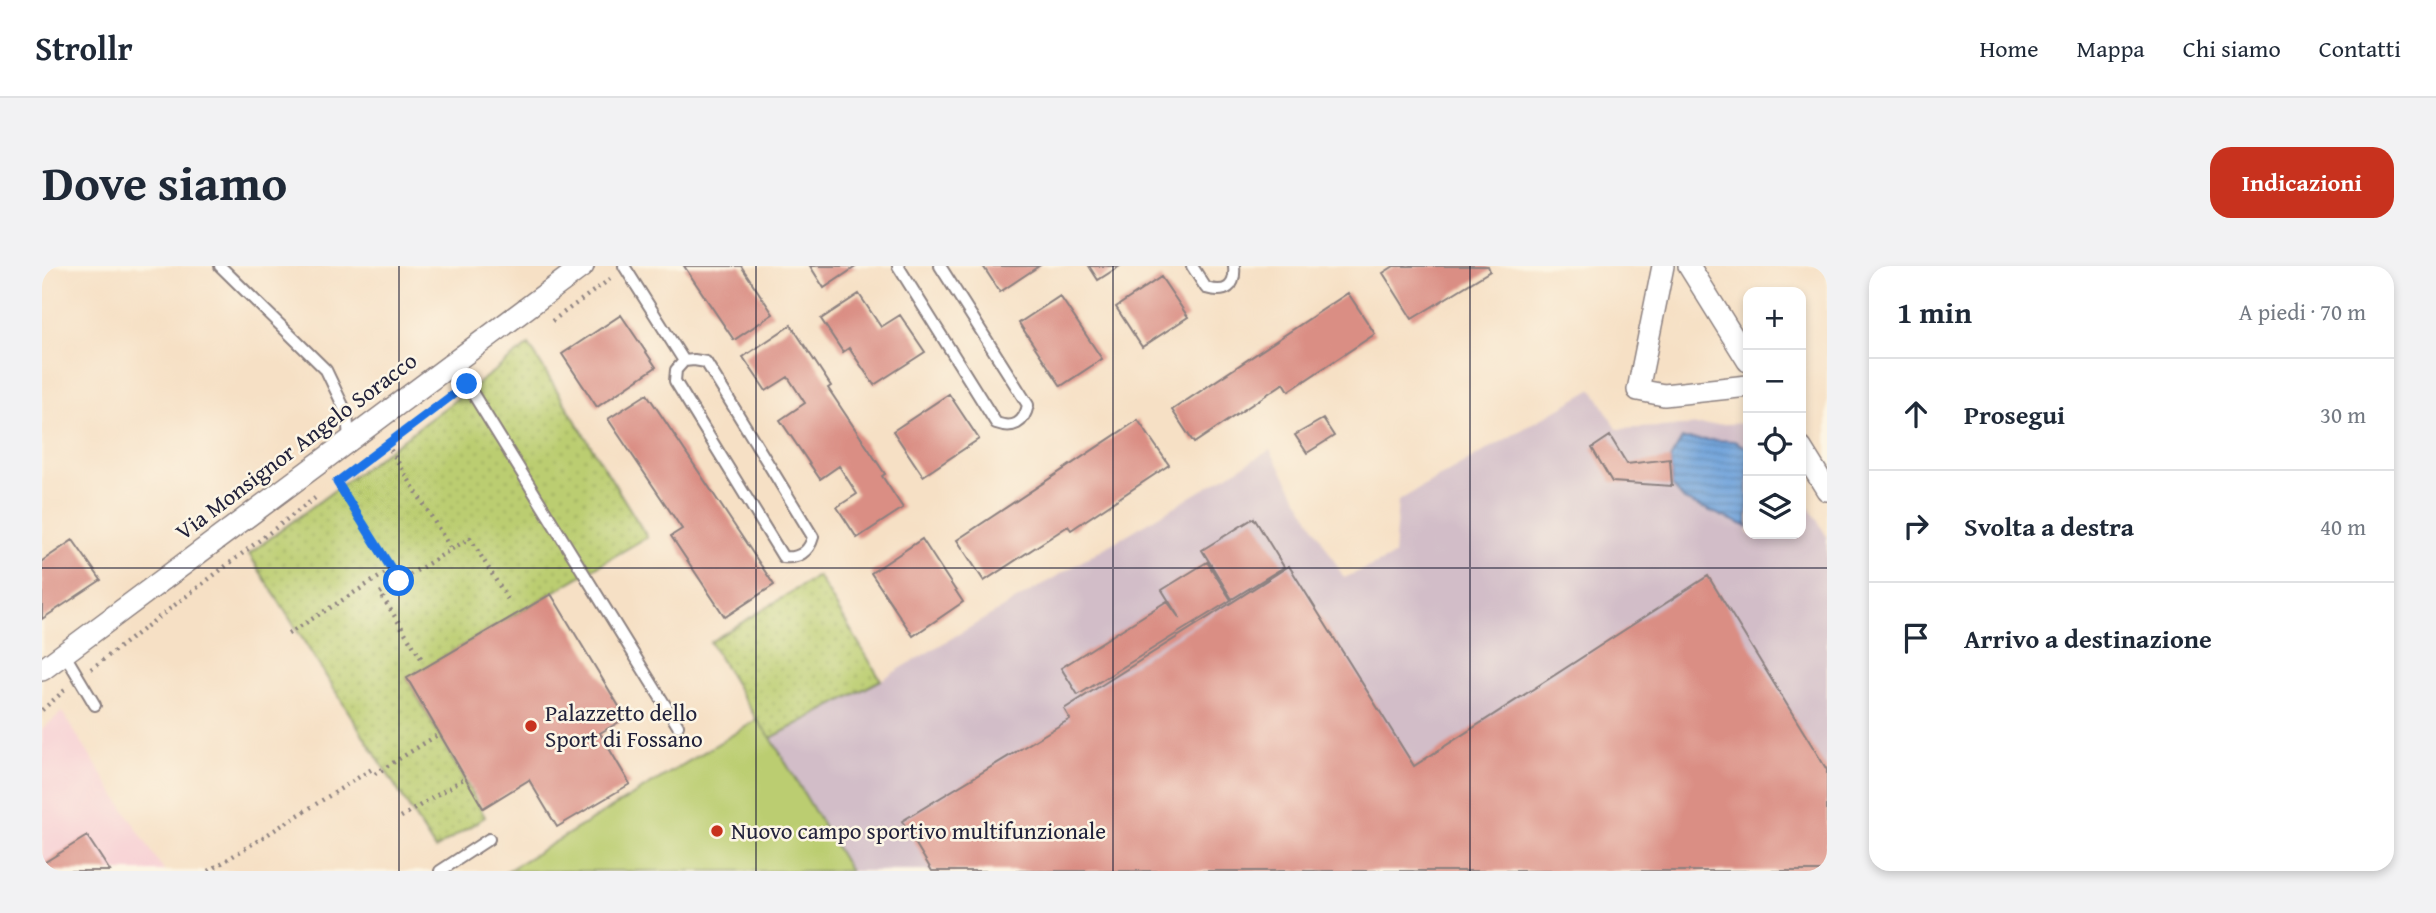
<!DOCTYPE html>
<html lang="it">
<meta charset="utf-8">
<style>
body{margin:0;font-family:"Gentium Book Plus",serif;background:#f2f2f3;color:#1f2937}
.controls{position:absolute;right:21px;top:21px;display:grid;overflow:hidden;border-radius:14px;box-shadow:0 4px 10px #0003}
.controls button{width:63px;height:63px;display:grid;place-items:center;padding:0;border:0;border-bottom:2px solid #e0e1e3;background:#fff;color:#1f2937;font:35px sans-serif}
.stop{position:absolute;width:21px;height:21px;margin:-16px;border:5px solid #1a73e8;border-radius:50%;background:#fff}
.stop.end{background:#1a73e8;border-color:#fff;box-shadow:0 2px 7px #0008}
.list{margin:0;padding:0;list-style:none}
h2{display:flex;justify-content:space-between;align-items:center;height:91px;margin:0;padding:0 28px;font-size:30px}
h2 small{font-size:23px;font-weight:400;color:#747a83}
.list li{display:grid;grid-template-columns:46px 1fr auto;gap:21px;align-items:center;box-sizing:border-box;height:112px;padding:0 28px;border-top:2px solid #e0e1e3}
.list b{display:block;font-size:26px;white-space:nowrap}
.list em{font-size:23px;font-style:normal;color:#747a83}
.icon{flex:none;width:38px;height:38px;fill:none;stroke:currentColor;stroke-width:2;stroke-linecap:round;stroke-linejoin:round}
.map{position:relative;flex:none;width:1785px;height:605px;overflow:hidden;border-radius:21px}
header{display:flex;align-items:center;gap:42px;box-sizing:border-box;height:98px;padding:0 35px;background:#fff;border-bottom:2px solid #e0e1e3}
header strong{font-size:33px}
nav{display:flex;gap:38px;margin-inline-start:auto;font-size:24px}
.intro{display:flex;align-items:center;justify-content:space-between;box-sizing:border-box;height:168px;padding:0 42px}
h1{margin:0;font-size:49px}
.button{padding:18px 32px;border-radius:21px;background:#c8321e;color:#fff;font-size:24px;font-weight:700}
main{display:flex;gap:42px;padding:0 42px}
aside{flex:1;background:#fff;border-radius:21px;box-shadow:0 4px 10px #0003}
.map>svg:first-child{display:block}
.built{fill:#f7cfd4}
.industrial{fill:#d2bdc8}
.grass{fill:url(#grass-dots);stroke:#6e7856;stroke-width:2}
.pitch{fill:#bbcd71;stroke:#6e7856;stroke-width:2}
.water{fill:url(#water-rules);stroke:#48628b;stroke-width:2}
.building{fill:#da8e84}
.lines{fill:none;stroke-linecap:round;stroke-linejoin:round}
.service-casing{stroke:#8c8180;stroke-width:14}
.minor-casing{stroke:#8c8180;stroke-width:24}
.path{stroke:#8c8180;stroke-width:4.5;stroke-dasharray:2 5;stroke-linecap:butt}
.service{stroke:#fff;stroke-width:10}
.minor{stroke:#fff;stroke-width:21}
.route{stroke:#1a73e8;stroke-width:9}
.grid{fill:none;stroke:#22223b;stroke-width:2;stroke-opacity:0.55}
.poi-dot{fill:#c8321e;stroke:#fcf5e5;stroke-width:2.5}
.labels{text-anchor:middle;stroke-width:5;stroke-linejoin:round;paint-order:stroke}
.street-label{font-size:23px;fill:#22223b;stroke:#fcf5e5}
.poi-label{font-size:23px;fill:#22223b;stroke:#fcf5e5;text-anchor:start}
</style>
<header>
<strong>Strollr</strong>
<nav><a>Home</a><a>Mappa</a><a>Chi siamo</a><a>Contatti</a></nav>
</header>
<div class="intro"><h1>Dove siamo</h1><a class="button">Indicazioni</a></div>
<main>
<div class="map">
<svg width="1785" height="605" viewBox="0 0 1785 605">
<defs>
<pattern id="grass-dots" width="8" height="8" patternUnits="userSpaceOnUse" patternTransform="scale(1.75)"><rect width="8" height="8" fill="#bbcd71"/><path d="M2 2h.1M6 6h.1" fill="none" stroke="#a0b063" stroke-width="1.8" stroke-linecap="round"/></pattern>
<pattern id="water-rules" width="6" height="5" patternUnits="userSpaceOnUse" patternTransform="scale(1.75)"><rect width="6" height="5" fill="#6ea2db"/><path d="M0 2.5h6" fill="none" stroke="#5a84b3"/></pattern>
</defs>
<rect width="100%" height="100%" fill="#fcf5e5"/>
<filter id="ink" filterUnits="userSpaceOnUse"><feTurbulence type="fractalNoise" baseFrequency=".0143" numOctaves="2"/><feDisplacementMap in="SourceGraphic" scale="14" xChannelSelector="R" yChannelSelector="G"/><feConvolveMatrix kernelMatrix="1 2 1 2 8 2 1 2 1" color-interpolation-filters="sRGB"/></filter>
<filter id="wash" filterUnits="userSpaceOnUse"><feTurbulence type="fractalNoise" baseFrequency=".00686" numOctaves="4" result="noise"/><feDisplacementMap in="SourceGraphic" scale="28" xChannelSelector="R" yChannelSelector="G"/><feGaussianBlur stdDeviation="1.57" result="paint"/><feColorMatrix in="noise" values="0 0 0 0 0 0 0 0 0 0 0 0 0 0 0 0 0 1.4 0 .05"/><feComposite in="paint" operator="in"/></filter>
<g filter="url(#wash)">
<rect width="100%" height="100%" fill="#f6e0c5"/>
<path class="built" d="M20 446 122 605H0V463Z"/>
<path class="industrial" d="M1551 123 1575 163 1706 157V268H1759V227L1785 271V605H809L729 472 839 414 1228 184 1302 312 1352 290 1356 235Z"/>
<path class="grass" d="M487 79 605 271 365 412 443 551 393 583 207 288Z
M776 310 839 414 729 472 715 454 668 376Z"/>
<path class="pitch" d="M715 454 729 472 808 605H465Z"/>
<path class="water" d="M1640 173 1692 175 1706 182V261L1642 234 1630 220 1628 193Z"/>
<g id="blocks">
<path class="building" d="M642 0H699L731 48 692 74Z
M768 0H815L782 22Z
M941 0H997L958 26Z
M1047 0H1078L1056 14Z
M1352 0H1446L1448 5 1370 53 1341 7Z
M1119 11 1146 51 1100 81 1074 41Z
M1306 27 1333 68 1247 125 1242 117 1152 177 1130 144Z
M817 28 839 61 858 49 883 86 832 119 807 82 801 86 779 53Z
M1018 30 1060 93 1019 120 977 57Z
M579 49 614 101 555 141 520 88Z
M749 59 789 120 786 122 843 208 840 210 861 242 815 272 795 241 815 228 797 200 778 213 738 154 763 137 746 111 724 125 701 91Z
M605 128 732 319 683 351 629 270 640 263 566 153Z
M907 128 937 173 881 210 851 165Z
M1281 153 1292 170 1265 187 1253 169Z
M1096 154 1127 199 1029 264 1026 260 942 315 915 274Z
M1568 170 1585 198 1628 193 1630 220 1570 216 1550 182Z
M1212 252 1242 301 1190 333 1160 284Z
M880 273 921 336 871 370 829 307Z
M31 274 59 314 0 353V295Z
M1165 296 1189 334 1036 429 1019 402 1125 335 1138 353 1120 324Z
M1247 300 1372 500 1666 310 1785 504V605H890L860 555 1028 453 1022 443Z
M509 328 584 452 558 467 588 518 515 561 487 514 441 542 365 412Z
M45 570 68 605H0V598Z"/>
</g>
</g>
<g filter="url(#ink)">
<use href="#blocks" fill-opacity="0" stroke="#8c8180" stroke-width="2"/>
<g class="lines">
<g class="service-casing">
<path id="service" d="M178 0 284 104 305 148 307 173
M582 0 642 95
M856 0 954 157C971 163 982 158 986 139L898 0
M1150 0 1164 22C1184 28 1194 21 1192 0
M652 94 664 96 771 271C767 286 756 293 741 291L633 115 634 104 642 95Z
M425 118 636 460
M22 387 53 439
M398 605 447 573"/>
</g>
<g class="minor-casing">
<path id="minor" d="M1621 0 1596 124 1622 129 1706 120
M1647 0 1706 95
M1759 182 1785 224
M0 404 541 0"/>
</g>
<path class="path" d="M510 55 571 11
M345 178 409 283
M295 216 357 315
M246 368 350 303
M379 392 338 327 428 272 466 334
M49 403 273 232
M0 444 23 424
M333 508 397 468
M359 551 423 512
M167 605 330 503"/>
<use href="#service" class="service"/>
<use href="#minor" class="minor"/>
</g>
</g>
<g class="lines" filter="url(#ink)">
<path class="route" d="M357 315 295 216 425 118"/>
</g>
<path class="grid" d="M357 0V605M714 0V605M1071 0V605M1428 0V605M0 302H1785"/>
<g class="poi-dot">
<circle cx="489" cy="460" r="7"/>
<circle cx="675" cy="565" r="7"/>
</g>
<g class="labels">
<g class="street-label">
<text transform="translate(254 180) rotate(-37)" y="8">Via Monsignor Angelo Soracco</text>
</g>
<g class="poi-label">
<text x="503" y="455">Palazzetto dello<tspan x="503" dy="26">Sport di Fossano</tspan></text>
<text x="689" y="573">Nuovo campo sportivo multifunzionale</text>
</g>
</g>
</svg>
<div class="controls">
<button>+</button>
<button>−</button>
<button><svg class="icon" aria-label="locate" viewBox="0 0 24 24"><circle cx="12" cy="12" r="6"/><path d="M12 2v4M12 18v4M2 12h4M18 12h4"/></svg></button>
<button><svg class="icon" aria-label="layers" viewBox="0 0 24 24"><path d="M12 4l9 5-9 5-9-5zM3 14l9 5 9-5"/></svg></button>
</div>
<div class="stop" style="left:357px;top:315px"></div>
<div class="stop end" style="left:425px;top:118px"></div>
</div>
<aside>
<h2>1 min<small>A piedi · 70 m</small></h2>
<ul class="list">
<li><svg class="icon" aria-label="ahead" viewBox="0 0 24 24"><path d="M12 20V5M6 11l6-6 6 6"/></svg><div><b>Prosegui</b></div><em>30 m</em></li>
<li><svg class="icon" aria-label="right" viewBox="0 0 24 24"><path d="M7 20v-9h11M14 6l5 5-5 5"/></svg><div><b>Svolta a destra</b></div><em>40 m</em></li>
<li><svg class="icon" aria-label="arrive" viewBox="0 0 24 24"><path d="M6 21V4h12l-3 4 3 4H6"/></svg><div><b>Arrivo a destinazione</b></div></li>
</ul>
</aside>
</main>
